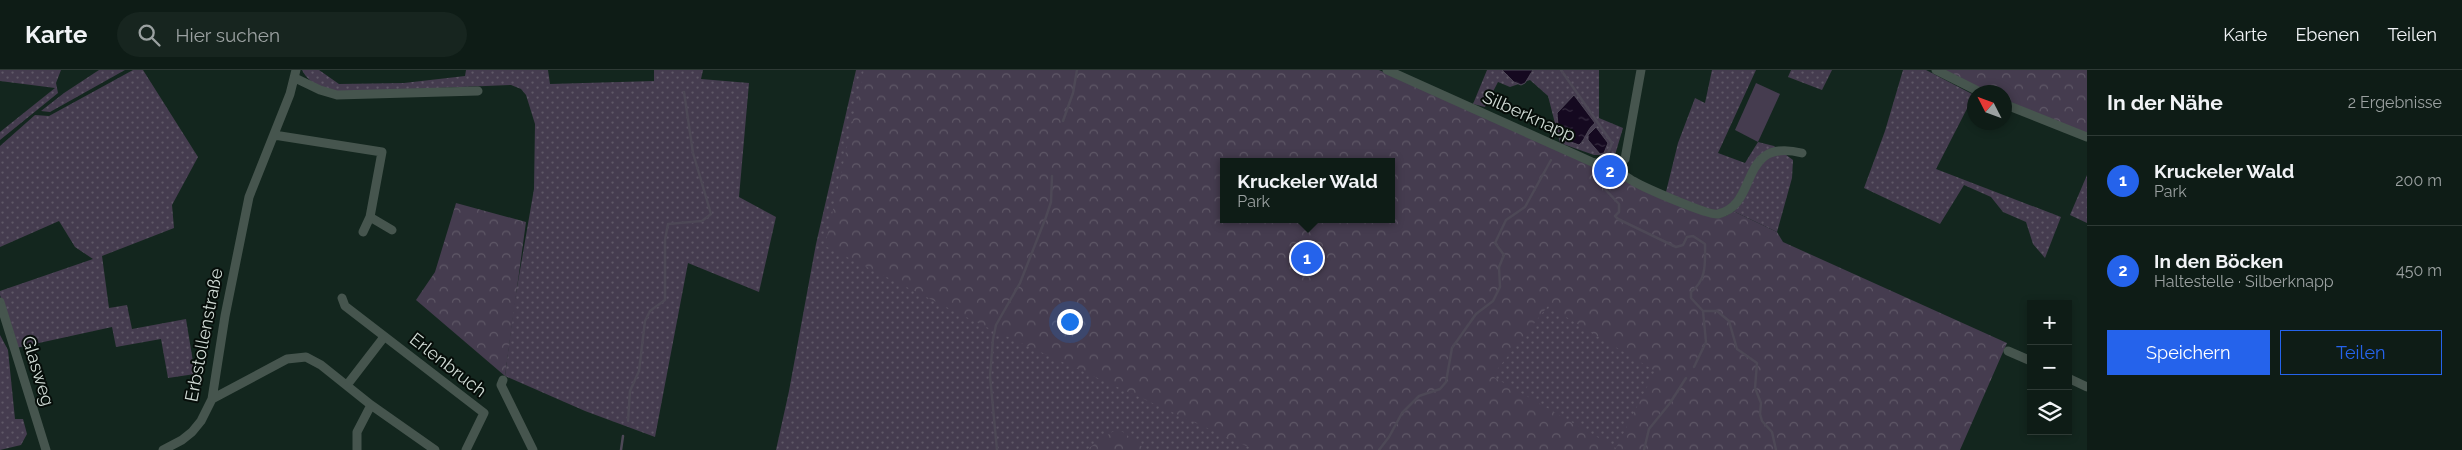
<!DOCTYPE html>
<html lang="de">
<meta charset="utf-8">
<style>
body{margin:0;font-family:Raleway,sans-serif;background:#17251f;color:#f1f3f6}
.controls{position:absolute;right:15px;bottom:15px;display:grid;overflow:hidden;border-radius:0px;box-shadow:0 2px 8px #0003}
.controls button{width:45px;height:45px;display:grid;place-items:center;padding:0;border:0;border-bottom:1px solid #2e3a35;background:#0e1c16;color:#f1f3f6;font:25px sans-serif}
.compass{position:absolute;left:1967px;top:15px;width:45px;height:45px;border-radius:50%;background:#0e1c16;box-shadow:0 2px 8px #0003;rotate:312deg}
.you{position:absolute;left:1069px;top:251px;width:18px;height:18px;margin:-12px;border:4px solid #fff;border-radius:50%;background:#1a73e8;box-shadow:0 0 0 8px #1a73e833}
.badge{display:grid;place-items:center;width:32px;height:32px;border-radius:50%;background:#2563eb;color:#fff;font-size:16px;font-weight:700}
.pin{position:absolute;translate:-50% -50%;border:2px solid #fff;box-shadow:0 1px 5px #0006}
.popup{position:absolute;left:1220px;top:88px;width:175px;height:65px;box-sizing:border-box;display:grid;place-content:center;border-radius:0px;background:#0e1c16;filter:drop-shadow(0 1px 4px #0005);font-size:16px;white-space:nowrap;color:#9ba1a1}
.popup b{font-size:19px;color:#f1f3f6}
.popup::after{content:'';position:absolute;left:50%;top:100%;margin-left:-10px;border:10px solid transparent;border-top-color:#0e1c16}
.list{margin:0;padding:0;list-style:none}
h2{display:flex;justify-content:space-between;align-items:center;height:65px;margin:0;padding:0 20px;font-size:21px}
h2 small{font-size:16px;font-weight:400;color:#9ba1a1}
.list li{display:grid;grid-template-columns:32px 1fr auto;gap:15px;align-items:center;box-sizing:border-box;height:90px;padding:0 20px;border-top:1px solid #2e3a35}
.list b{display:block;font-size:19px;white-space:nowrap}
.list p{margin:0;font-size:16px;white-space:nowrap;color:#9ba1a1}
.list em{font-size:16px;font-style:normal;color:#9ba1a1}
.actions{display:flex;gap:10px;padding:15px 20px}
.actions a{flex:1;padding:11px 0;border:1px solid #2563eb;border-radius:0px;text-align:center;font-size:18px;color:#2563eb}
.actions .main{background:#2563eb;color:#fff}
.icon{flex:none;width:28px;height:28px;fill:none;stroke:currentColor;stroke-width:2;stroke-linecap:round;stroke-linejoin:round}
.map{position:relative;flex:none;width:2087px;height:380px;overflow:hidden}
header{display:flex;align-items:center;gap:30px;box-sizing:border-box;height:70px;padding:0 25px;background:#0e1c16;border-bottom:1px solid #2e3a35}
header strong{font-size:24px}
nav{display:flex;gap:28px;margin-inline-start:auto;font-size:18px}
.search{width:350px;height:45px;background:#17251f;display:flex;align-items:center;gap:12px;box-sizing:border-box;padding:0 18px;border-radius:28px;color:#9ba1a1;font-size:19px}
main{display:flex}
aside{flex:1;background:#0e1c16}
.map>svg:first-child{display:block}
.green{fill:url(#green-dots);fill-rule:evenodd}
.forest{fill:url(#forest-crowns);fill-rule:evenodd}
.pitch{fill:#453c4f}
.water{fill:url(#water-ripples);stroke:#4d4856}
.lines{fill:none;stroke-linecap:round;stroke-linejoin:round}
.stream{stroke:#4d4856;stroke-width:2.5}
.minor{stroke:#46554e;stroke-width:9}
.labels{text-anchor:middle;stroke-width:4;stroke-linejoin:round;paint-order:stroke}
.street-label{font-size:18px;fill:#cfdad4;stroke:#060d09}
</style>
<header>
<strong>Karte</strong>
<div class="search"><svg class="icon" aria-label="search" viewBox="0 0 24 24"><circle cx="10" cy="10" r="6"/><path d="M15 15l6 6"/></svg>Hier suchen</div>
<nav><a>Karte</a><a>Ebenen</a><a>Teilen</a></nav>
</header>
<main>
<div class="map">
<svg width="2087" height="380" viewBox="0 0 2087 380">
<defs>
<pattern id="green-dots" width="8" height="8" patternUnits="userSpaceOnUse" patternTransform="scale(1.25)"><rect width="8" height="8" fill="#453c4f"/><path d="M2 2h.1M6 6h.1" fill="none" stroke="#5f5867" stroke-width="1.8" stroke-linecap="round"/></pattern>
<pattern id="forest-crowns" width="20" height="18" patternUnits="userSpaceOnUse" patternTransform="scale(1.25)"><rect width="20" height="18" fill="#453c4f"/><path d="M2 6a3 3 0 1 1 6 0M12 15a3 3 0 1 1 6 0" fill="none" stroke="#5f5867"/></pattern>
<pattern id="water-ripples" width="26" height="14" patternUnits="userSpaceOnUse" patternTransform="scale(1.25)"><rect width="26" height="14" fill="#150920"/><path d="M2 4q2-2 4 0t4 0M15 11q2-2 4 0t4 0" fill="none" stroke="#362c40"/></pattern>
</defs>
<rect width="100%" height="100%" fill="#13261e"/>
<path class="green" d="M0 0H61L56 13 58 23 0 70V62L55 18 0 11Z
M99 0H125L50 42 41 41 64 23Z
M133 0H143L198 87 172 135 174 158 102 186 109 238 127 235 132 259 186 249 195 304 168 308 161 269 116 277 112 257 16 278 0 225V221L93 189 75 177 59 151 0 177V76L35 45 49 46Z
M302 0H319L339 14 404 13 465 6 466 0H548L550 14 654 11V0H703L701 9 749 13 739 127 776 147 759 222 688 193 655 367 585 341 505 306 514 235 534 119 535 54 526 25 521 19 511 15 339 22C323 19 310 15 302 0Z
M856 0H1377L1958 380H776L789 321 816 174ZM1223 92H1391V149H1223Z
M1487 0H1599V48L1623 58 1615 85H1594L1560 73 1548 26 1530 10 1510 17 1498 12 1485 37 1473 34Z
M1712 0H1756L1718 83 1745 93 1758 72 1774 76 1793 90 1792 108 1777 162 1733 141C1712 155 1685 135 1665 126L1678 73 1695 28 1705 33Z
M1791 0H1832L1822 20 1788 7Z
M1903 0H1926L1974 25 1936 99 2061 147 2045 188 2033 174 2026 152 2003 142 1991 127 1964 115 1940 154 1864 118 1885 61Z
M2087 105V153L2070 145Z
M0 265 8 280 15 349H23L27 364 21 375 0 380Z"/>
<path class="forest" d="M864 0H1379L1712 147 1726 146 1733 141 1777 162 1783 172 2007 273 1960 380H1255L984 256 825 176ZM1223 92H1391V149H1223ZM1548 236 1655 301 1616 378 1492 306Z
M1941 0H2087V64L2005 30 2004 22H1986Z
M456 133 526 152 505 306 416 230 435 202Z
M1112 362H1123L1146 380H1086Z"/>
<path class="pitch" d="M1756 13 1780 24 1758 72 1735 60Z"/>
<path class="water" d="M1502 0H1533L1525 13 1521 15 1514 12Z
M1574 25 1595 53C1587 59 1586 69 1579 75 1556 67 1559 64 1557 43Z
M1596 57 1608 73 1604 83 1600 84 1588 70V65Z"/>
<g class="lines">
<path class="stream" d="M1561 0 1612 73 1607 86
M1063 51 1073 23 1077 0
M1602 103 1599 107 1602 116 1619 134V142L1615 146 1618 149 1676 177 1683 175 1687 167 1693 166 1705 174C1705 193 1707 210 1691 222V228L1703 241H1717L1729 251 1737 279 1757 293 1755 318 1761 333 1760 344 1762 351 1772 362 1776 380
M1694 297 1706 272 1703 241
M628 351 630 321 639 301 645 251 650 241 665 230V170L668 154 702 151 711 144 693 83 684 22
M621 380 623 366
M997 380 990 306 993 269 996 255 1020 213 1046 147 1051 132 1052 106
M1379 380 1389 367 1402 343 1419 326 1440 319 1446 312 1452 278 1476 244 1493 231 1500 217 1499 197 1504 185 1495 173 1506 150 1525 137 1551 90
M1644 380 1649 359 1670 333 1686 308"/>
<path class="minor" d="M1387 0 1592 92C1599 94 1607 96 1614 99 1621 102 1627 108 1633 111 1645 118 1709 146 1718 144 1760 135 1737 67 1802 83
M1936 0 1980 22
M295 8 320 20 337 25 478 21
M2004 34 2087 67
M274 65 382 82 370 147 363 162
M1614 99 1625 89 1641 0
M370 147 392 160
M342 228 345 236 484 343 466 380
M0 232 46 380
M2008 281 2031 291
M2068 308 2087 317
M503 310 501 315 533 380
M347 315 384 267
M212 329 287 289 306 287 321 295 371 335 435 380
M163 380 182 370 192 362 201 351 212 329 225 246 249 127 290 24 296 0
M357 380V362L371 335"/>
</g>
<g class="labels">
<g class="street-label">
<text transform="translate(1529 46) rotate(24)" y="6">Silberknapp</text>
<text transform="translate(204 265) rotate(-79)" y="6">Erbstollenstraße</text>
<text transform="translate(448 295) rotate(38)" y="6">Erlenbruch</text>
<text transform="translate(38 301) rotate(73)" y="6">Glasweg</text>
</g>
</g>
</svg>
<div class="controls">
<button>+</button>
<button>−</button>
<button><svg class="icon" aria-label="layers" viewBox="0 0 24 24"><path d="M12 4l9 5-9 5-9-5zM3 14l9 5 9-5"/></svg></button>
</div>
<svg class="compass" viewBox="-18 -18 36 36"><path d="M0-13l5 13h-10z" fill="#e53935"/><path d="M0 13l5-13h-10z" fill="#9ba1a1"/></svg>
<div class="you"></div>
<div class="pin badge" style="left:1307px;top:188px">1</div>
<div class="popup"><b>Kruckeler Wald</b>Park</div>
<div class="pin badge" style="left:1610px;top:101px">2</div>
</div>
<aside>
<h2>In der Nähe<small>2 Ergebnisse</small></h2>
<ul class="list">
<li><span class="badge">1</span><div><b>Kruckeler Wald</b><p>Park</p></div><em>200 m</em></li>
<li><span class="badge">2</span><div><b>In den Böcken</b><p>Haltestelle · Silberknapp</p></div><em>450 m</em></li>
</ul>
<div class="actions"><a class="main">Speichern</a><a>Teilen</a></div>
</aside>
</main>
